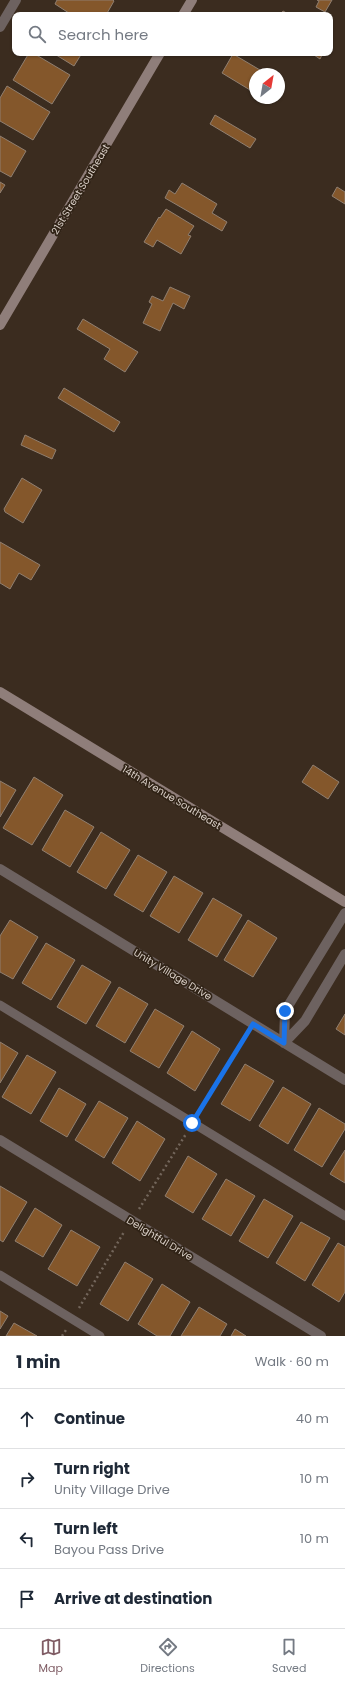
<!DOCTYPE html>
<meta charset="utf-8">
<style>
body{margin:0;font-family:Poppins,sans-serif;background:#f2f2f3;color:#1f2937}
.compass{position:absolute;left:249px;top:68px;width:36px;height:36px;border-radius:50%;background:#fff;box-shadow:0 1px 3px #0004;rotate:31deg}
.stop{position:absolute;width:12px;height:12px;margin:-9px;border:3px solid #1a73e8;border-radius:50%;background:#fff}
.stop.end{background:#1a73e8;border-color:#fff;box-shadow:0 1px 4px #0008}
.list{margin:0;padding:0;list-style:none}
h2{display:flex;justify-content:space-between;align-items:center;height:52px;margin:0;padding:0 16px;font-size:17px}
h2 small{font-size:13px;font-weight:400;color:#747a83}
.list li{display:grid;grid-template-columns:26px 1fr auto;gap:12px;align-items:center;box-sizing:border-box;height:60px;padding:0 16px;border-top:1px solid #e0e1e3}
.list b{display:block;font-size:15px;white-space:nowrap}
.list p{margin:0;font-size:13px;white-space:nowrap;color:#747a83}
.list em{font-size:13px;font-style:normal;color:#747a83}
.icon{flex:none;width:22px;height:22px;fill:none;stroke:currentColor;stroke-width:2;stroke-linecap:round;stroke-linejoin:round}
.map{position:relative;flex:none;width:345px;height:1336px;overflow:hidden}
.search{position:absolute;background:#fff;box-shadow:0 1px 3px #0004;left:12px;right:12px;top:12px;height:44px;display:flex;align-items:center;gap:10px;box-sizing:border-box;padding:0 14px;border-radius:8px;color:#747a83;font-size:15px}
.sheet{height:292px;background:#fff}
nav{display:flex;justify-content:space-around;align-items:center;box-sizing:border-box;height:56px;border-top:1px solid #e0e1e3;background:#fff;font-size:11px;color:#747a83}
nav a{display:grid;justify-items:center;gap:2px}
nav .on{color:#7f5c64}
.map>svg:first-child{display:block}
.building{fill:#84572b;stroke:#907f70}
.lines{fill:none;stroke-linecap:round;stroke-linejoin:round}
.path{stroke:#73665b;stroke-width:2.5;stroke-dasharray:2 3;stroke-linecap:butt}
.lane{stroke:#6d6260;stroke-width:9}
.street{stroke:#6d6260;stroke-width:10}
.secondary{stroke:#8f7e7a;stroke-width:10}
.route{stroke:#1a73e8;stroke-width:5}
.labels{text-anchor:middle;stroke-width:3.5;stroke-linejoin:round;paint-order:stroke}
.street-label{font-size:10px;fill:#d9cfc7;stroke:#302316}
</style>
<div class="map">
<svg width="345" height="1336" viewBox="0 0 345 1336">
<rect width="100%" height="100%" fill="#3b2c1f"/>
<path class="building" d="M57 0H113L114 1 106 15H72L55 4Z
M317 0H332L325 12 316 7 319 1Z
M283 11 290 15H280Z
M29 53H33L70 75 52 104 13 80Z
M53 53H82L74 66Z
M311 53H323L320 59Z
M233 54 260 70 258 74H255V93L222 73Z
M7 86 50 112 33 140 0 121V98Z
M215 115 256 139 250 148 210 124Z
M0 136 26 151 11 177 0 171Z
M0 182 5 185 0 193Z
M182 183 217 204 212 213 227 222 222 231 165 198 169 190 175 194Z
M337 187 345 192V204L332 196Z
M166 209 194 226 188 235 191 236 181 254 157 240 153 247 144 242 159 217 160 218Z
M170 287 190 296 184 309 173 303 160 331 143 323 152 304 149 302 152 296 163 301Z
M83 319 138 352 125 372 104 359 110 349 77 329Z
M64 388 120 422 114 432 58 398Z
M25 435 56 450 52 459 21 445Z
M22 478 42 490 23 523 5 512 4 509Z
M0 542 40 565 31 580 19 573 10 589 0 583Z
M313 765 339 782 328 799 302 782Z
M34 777 63 795 32 845 3 828Z
M0 781 16 790 0 817Z
M65 810 94 827 70 867 42 850Z
M101 832 130 850 106 889 77 872Z
M138 855 167 872 143 912 114 895Z
M174 876 203 893 179 933 150 916Z
M213 898 242 915 217 957 188 940Z
M10 920 38 937 13 979 0 972V936Z
M248 920 277 938 253 977 224 960Z
M46 943 75 960 51 1000 22 983Z
M82 965 111 982 86 1024 57 1007Z
M119 987 148 1004 125 1043 96 1026Z
M155 1009 184 1026 159 1068 130 1051Z
M345 1014V1035L336 1029Z
M192 1031 220 1049 195 1091 167 1073Z
M0 1042 18 1053 0 1083Z
M27 1055 56 1072 31 1114 2 1097Z
M245 1064 274 1081 250 1121 221 1104Z
M283 1087 311 1104 288 1144 259 1126Z
M59 1088 86 1104 67 1137 40 1121Z
M99 1101 128 1118 104 1158 75 1140Z
M319 1108 345 1124V1129L322 1167 294 1150Z
M137 1121 165 1139 140 1181 112 1163Z
M345 1150V1183L330 1174Z
M188 1156 217 1174 193 1213 165 1196Z
M226 1179 255 1196 231 1236 202 1219Z
M0 1186 27 1202 3 1242 0 1240Z
M264 1199 293 1216 268 1258 239 1241Z
M35 1208 62 1225 43 1257 15 1241Z
M301 1222 330 1238 305 1281 276 1263Z
M71 1230 100 1247 77 1286 48 1269Z
M338 1243 345 1247V1292L339 1302 312 1285Z
M125 1262 153 1279 128 1321 100 1304Z
M162 1284 190 1302 170 1336H157L138 1324Z
M199 1307 227 1324 220 1336H181Z
M0 1311 8 1316 0 1329Z
M14 1323 37 1336H6Z
M235 1329 246 1336H231Z"/>
<g class="lines">
<path class="path" d="M199 1112 245 1036
M139 1209 186 1134
M79 1308 124 1232
M62 1336 66 1330"/>
<path class="lane" d="M0 1005 345 1216
M0 1275 100 1336"/>
<path class="street" d="M0 27 16 0
M0 869 345 1080
M284 1043 285 1011 345 913
M284 1043 305 1021 345 954
M0 1140 321 1336"/>
<path class="secondary" d="M183 15 192 0
M0 325 160 53
M0 692 345 902"/>
</g>
<g class="lines">
<path class="route" d="M192 1123 253 1024 284 1043 285 1011"/>
</g>
<g class="labels">
<g class="street-label">
<text transform="translate(80 189) rotate(-59)" y="4">21st Street Southeast</text>
<text transform="translate(172 797) rotate(31)" y="4">14th Avenue Southeast</text>
<text transform="translate(173 974) rotate(31)" y="4">Unity Village Drive</text>
<text transform="translate(160 1238) rotate(31)" y="4">Delightful Drive</text>
</g>
</g>
</svg>
<svg class="compass" viewBox="-18 -18 36 36"><path d="M0-13l5 13h-10z" fill="#e53935"/><path d="M0 13l5-13h-10z" fill="#747a83"/></svg>
<div class="stop" style="left:192px;top:1123px"></div>
<div class="stop end" style="left:285px;top:1011px"></div>
<div class="search"><svg class="icon" aria-label="search" viewBox="0 0 24 24"><circle cx="10" cy="10" r="6"/><path d="M15 15l6 6"/></svg>Search here</div>
</div>
<section class="sheet">
<h2>1 min<small>Walk · 60 m</small></h2>
<ul class="list">
<li><svg class="icon" aria-label="ahead" viewBox="0 0 24 24"><path d="M12 20V5M6 11l6-6 6 6"/></svg><div><b>Continue</b></div><em>40 m</em></li>
<li><svg class="icon" aria-label="right" viewBox="0 0 24 24"><path d="M7 20v-9h11M14 6l5 5-5 5"/></svg><div><b>Turn right</b><p>Unity Village Drive</p></div><em>10 m</em></li>
<li><svg class="icon" aria-label="left" viewBox="0 0 24 24"><path d="M17 20v-9H6M10 6l-5 5 5 5"/></svg><div><b>Turn left</b><p>Bayou Pass Drive</p></div><em>10 m</em></li>
<li><svg class="icon" aria-label="arrive" viewBox="0 0 24 24"><path d="M6 21V4h12l-3 4 3 4H6"/></svg><div><b>Arrive at destination</b></div></li>
</ul>
</section>
<nav>
<a class="on"><svg class="icon" aria-label="map" viewBox="0 0 24 24"><path d="M3 6l6-2 6 2 6-2v14l-6 2-6-2-6 2zM9 4v14M15 6v14"/></svg>Map</a>
<a><svg class="icon" aria-label="directions" viewBox="0 0 24 24"><path d="M12 3l9 9-9 9-9-9zM9 14v-3h6M13 9l2 2-2 2"/></svg>Directions</a>
<a><svg class="icon" aria-label="saved" viewBox="0 0 24 24"><path d="M7 4h10v16l-5-4-5 4z"/></svg>Saved</a>
</nav>
